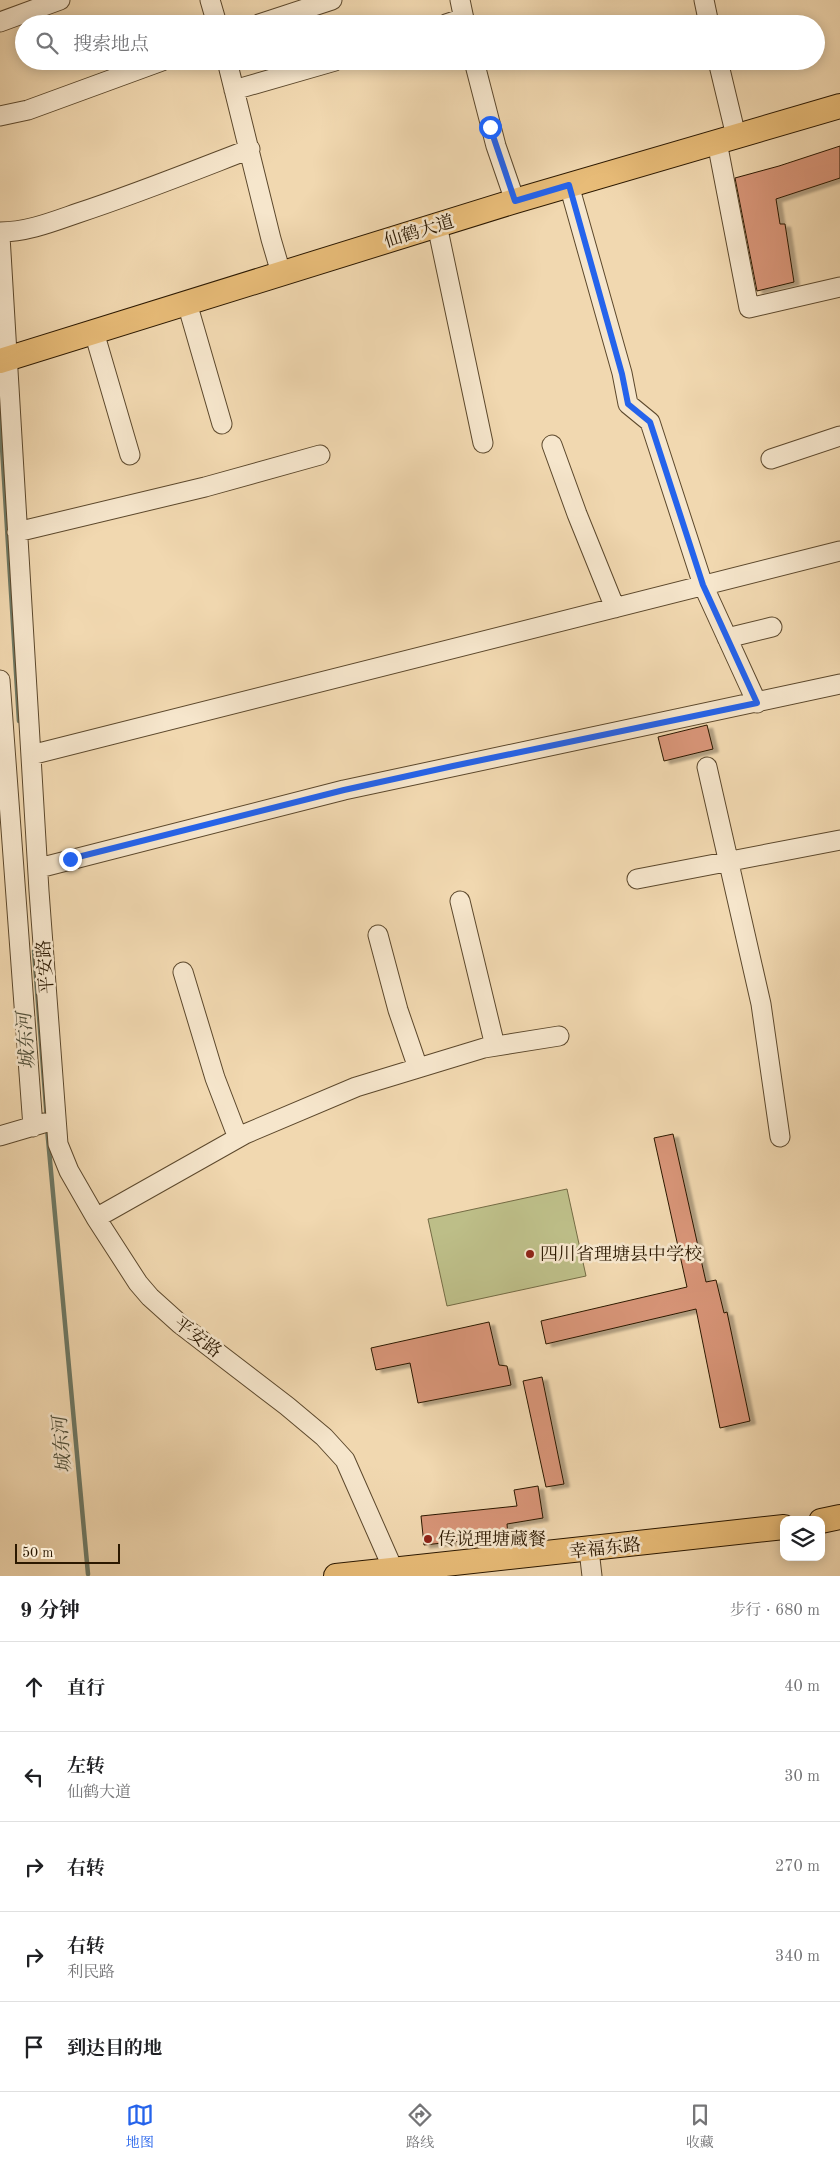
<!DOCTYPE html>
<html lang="zh">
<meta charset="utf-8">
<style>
body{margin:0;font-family:"Old Standard TT","Noto Serif SC",serif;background:#f2f2f2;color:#202124}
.controls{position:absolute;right:15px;bottom:15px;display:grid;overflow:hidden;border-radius:10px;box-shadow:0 2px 12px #0003}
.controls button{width:45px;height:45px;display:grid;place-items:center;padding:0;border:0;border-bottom:1px solid #e0e0e0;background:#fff;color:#202124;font:25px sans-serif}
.scale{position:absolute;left:15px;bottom:12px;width:105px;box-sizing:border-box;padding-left:5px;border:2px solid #2b1800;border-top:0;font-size:14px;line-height:18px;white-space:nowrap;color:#2b1800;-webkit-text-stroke:4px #f6e6cc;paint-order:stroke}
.stop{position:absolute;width:15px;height:15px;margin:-11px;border:4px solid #2563eb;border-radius:50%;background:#fff}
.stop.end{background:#2563eb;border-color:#fff;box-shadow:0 1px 5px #0008}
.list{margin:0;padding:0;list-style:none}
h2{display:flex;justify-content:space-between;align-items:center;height:65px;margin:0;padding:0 20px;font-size:21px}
h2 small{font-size:16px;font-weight:400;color:#757577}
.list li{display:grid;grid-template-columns:32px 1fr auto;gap:15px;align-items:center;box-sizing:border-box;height:90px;padding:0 20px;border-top:1px solid #e0e0e0}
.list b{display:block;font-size:19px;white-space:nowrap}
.list p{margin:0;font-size:16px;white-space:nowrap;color:#757577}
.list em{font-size:16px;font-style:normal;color:#757577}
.icon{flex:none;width:28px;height:28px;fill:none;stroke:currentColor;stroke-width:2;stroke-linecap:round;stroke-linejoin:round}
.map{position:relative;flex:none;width:840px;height:1576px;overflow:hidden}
.search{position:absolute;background:#fff;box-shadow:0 2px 12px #0003;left:15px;right:15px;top:15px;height:55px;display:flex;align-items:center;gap:12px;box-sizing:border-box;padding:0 18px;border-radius:28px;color:#757577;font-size:19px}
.sheet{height:515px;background:#fff}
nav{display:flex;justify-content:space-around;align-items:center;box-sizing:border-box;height:70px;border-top:1px solid #e0e0e0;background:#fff;font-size:14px;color:#757577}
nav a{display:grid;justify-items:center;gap:2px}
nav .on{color:#2563eb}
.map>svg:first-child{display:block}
.green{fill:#bdbe88;stroke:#746b44}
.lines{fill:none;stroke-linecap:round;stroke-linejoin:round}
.stream{stroke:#6e7965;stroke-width:4.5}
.building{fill:#d89578;stroke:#2b1800;filter:url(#shadow)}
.minor-casing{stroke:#5c482c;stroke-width:21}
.major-casing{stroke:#2b1800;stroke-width:26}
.minor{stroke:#f6e6cc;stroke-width:19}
.major{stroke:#e8bc78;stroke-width:24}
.route{stroke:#2563eb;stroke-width:6}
.poi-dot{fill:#8f2418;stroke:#f6e6cc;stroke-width:2}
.labels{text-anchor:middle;stroke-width:5;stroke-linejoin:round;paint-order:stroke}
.street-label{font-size:18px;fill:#2b1800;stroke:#f6e6cc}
.poi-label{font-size:18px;fill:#2b1800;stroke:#f6e6cc;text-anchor:start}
.water-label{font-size:19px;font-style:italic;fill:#52513b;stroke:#f6e6cc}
</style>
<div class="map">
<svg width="840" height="1576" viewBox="0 0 840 1576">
<defs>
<filter id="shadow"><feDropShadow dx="5.5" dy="3" stdDeviation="1" flood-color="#0004"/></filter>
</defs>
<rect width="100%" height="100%" fill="#f1d8b0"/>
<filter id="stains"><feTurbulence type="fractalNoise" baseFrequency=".004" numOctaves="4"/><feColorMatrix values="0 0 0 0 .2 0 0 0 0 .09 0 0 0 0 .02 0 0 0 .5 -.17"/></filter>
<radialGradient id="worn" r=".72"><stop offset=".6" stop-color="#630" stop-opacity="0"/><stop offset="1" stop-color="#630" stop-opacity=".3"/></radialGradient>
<path class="green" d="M567 1189 586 1276 447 1306 428 1219Z"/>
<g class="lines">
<path class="stream" d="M0 415 19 721
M34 951 47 1120
M47 1128 88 1574"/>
</g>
<path class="building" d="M840 146V178L776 199 780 224H785L794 282 757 291 735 178 779 166Z
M707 725 713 749 664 761 658 737Z
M673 1134 706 1282 716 1280 724 1313 727 1312 750 1421 720 1428 696 1309 546 1344 541 1321 687 1287 654 1138Z
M489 1322 499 1365 507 1366 511 1385 418 1403 410 1363 376 1370 371 1348Z
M542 1377 564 1484 546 1487 523 1381Z
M538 1486 543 1518 507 1524 508 1536 424 1545 421 1516 517 1506 514 1490Z"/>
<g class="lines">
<g class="minor-casing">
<path id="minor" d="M210 0 217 24
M460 0 465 24
M704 0 709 24
M0 22 60 0
M259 24 332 0
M446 24 464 18
M227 61 271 239 281 273
M474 61 496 146 515 201
M718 61 736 136
M234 90 335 61
M0 116 28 110 162 61
M717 142 749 308 840 287
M569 185 622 373 628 404 650 422 703 585 757 703
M437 225 483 443
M0 232C27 232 52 222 78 213 136 194 193 171 250 149
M0 236 39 891 58 1144 69 1171 96 1218 138 1283 150 1297 180 1324 287 1406 324 1437 345 1460 394 1571
M187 303 222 424
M94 332 130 455
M552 445 577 514 615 608
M771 459 840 436
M17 532 205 487 320 455
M727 638 772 627
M0 680 33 1127
M31 755 840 551
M707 767 761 1004 780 1137
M39 868 344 790 840 684
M637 879 840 840
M460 901 495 1046
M378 935 398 1010 418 1068
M183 972 215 1078 238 1138
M0 1136 44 1123
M96 1218 245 1134 356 1087 484 1048 559 1036
M589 1550 592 1576"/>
</g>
<g class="major-casing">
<path id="major" d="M0 361 515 201 840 106
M821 1521 840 1517
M336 1576 784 1527"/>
</g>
<use href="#minor" class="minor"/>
<use href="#major" class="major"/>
</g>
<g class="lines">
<path class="route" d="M70 859 344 790 453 766 757 703 703 585 650 422 628 404 622 374 569 185 515 201 490 127"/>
</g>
<g class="poi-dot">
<circle cx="530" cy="1254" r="5"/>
<circle cx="428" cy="1539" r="5"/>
</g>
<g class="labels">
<g class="street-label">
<text transform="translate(419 231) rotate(-17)" y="6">仙鹤大道</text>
<text transform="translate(45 967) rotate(-94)" y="6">平安路</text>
<text transform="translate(198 1337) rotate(37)" y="6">平安路</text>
<text transform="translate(605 1548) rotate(-6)" y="6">幸福东路</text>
</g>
<g class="poi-label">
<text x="540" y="1260">四川省理塘县中学校</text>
<text x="438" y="1545">传说理塘蔵餐</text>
</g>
<g class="water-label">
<text transform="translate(25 1041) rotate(-94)" y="7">城东河</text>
<text transform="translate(61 1445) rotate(-95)" y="7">城东河</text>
</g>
</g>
<rect width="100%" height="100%" filter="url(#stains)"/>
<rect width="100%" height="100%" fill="url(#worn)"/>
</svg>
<div class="controls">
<button><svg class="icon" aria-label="layers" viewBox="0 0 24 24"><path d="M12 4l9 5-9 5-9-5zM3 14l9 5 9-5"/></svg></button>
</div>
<div class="scale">50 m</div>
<div class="stop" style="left:490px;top:127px"></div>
<div class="stop end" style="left:70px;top:859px"></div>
<div class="search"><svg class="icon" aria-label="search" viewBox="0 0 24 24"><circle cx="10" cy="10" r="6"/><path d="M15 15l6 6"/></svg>搜索地点</div>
</div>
<section class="sheet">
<h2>9 分钟<small>步行 · 680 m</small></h2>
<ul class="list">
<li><svg class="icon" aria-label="ahead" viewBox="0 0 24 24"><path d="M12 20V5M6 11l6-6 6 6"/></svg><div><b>直行</b></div><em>40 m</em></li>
<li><svg class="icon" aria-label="left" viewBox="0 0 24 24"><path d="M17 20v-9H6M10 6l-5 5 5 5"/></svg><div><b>左转</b><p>仙鹤大道</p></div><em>30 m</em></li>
<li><svg class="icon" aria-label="right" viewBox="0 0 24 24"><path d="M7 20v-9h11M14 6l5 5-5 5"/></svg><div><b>右转</b></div><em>270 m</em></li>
<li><svg class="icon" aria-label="right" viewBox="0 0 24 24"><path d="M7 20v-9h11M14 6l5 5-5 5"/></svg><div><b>右转</b><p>利民路</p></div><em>340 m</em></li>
<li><svg class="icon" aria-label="arrive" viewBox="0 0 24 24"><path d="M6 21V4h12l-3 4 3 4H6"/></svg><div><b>到达目的地</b></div></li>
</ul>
</section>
<nav>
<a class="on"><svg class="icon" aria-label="map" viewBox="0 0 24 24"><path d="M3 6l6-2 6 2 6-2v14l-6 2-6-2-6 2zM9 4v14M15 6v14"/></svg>地图</a>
<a><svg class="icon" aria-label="directions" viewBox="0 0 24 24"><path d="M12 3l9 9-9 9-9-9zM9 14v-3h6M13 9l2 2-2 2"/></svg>路线</a>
<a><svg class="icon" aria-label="saved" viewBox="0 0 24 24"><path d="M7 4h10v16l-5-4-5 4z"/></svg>收藏</a>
</nav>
